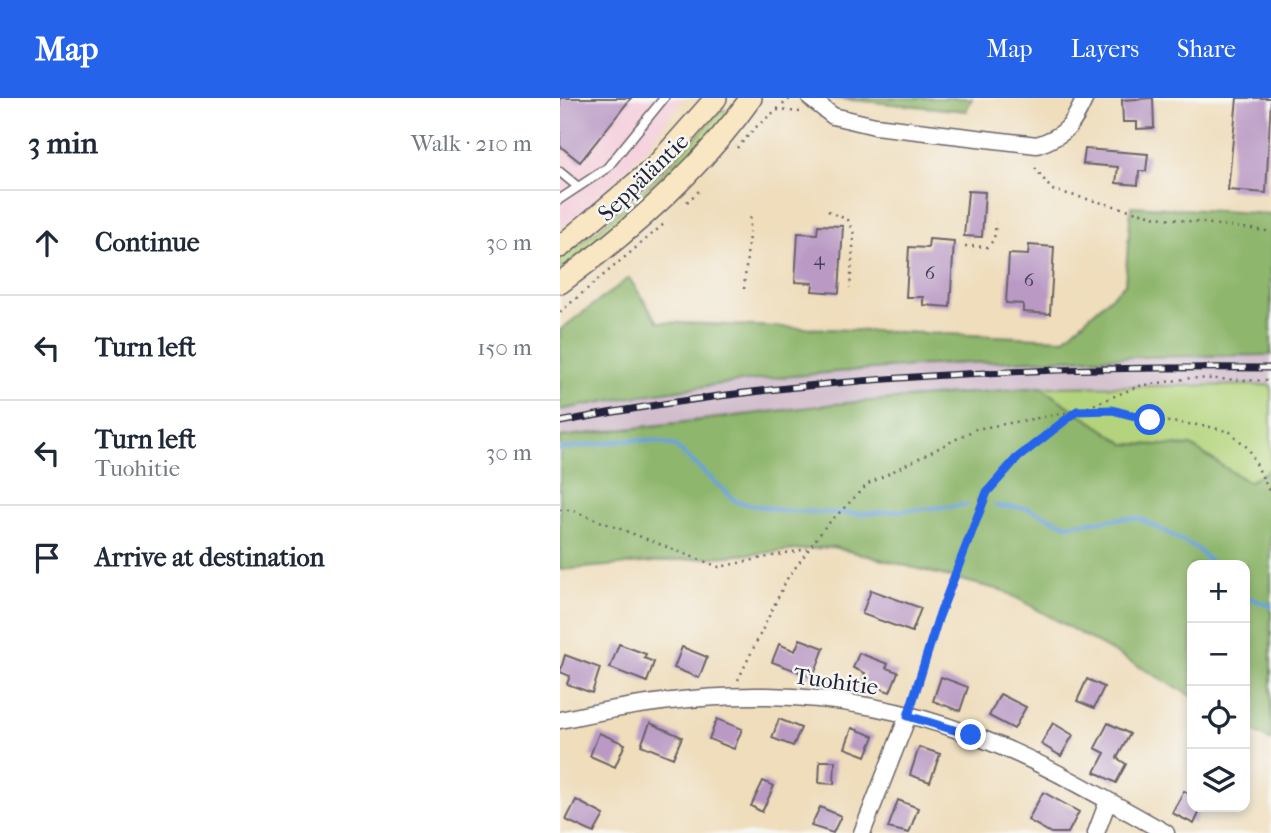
<!DOCTYPE html>
<meta charset="utf-8">
<style>
body{margin:0;font-family:"IM FELL French Canon",serif;background:#f2f2f3;color:#1f2937}
.controls{position:absolute;right:21px;bottom:21px;display:grid;overflow:hidden;border-radius:14px;box-shadow:0 4px 10px #0003}
.controls button{width:63px;height:63px;display:grid;place-items:center;padding:0;border:0;border-bottom:2px solid #e0e1e3;background:#fff;color:#1f2937;font:35px sans-serif}
.stop{position:absolute;width:21px;height:21px;margin:-16px;border:5px solid #2563eb;border-radius:50%;background:#fff}
.stop.end{background:#2563eb;border-color:#fff;box-shadow:0 2px 7px #0008}
.list{margin:0;padding:0;list-style:none}
h2{display:flex;justify-content:space-between;align-items:center;height:91px;margin:0;padding:0 28px;font-size:30px}
h2 small{font-size:23px;font-weight:400;color:#747a83}
.list li{display:grid;grid-template-columns:46px 1fr auto;gap:21px;align-items:center;box-sizing:border-box;height:105px;padding:0 28px;border-top:2px solid #e0e1e3}
.list b{display:block;font-size:26px;white-space:nowrap}
.list p{margin:0;font-size:23px;white-space:nowrap;color:#747a83}
.list em{font-size:23px;font-style:normal;color:#747a83}
.icon{flex:none;width:38px;height:38px;fill:none;stroke:currentColor;stroke-width:2;stroke-linecap:round;stroke-linejoin:round}
.map{position:relative;flex:none;width:711px;height:735px;overflow:hidden}
header{display:flex;align-items:center;gap:42px;box-sizing:border-box;height:98px;padding:0 35px;background:#2563eb;color:#fff}
header strong{font-size:33px}
nav{display:flex;gap:38px;margin-inline-start:auto;font-size:24px}
main{display:flex}
aside{flex:1;background:#fff}
.map>svg:first-child{display:block}
.built{fill:#f5cfdc}
.industrial{fill:#d1bdcc}
.green{fill:#b3d47c;stroke:#6a7b5c;stroke-width:2}
.forest{fill:#8eb66c;stroke:#586c54;stroke-width:2}
.lines{fill:none;stroke-linecap:round;stroke-linejoin:round}
.stream{stroke:#6aa2d8;stroke-width:4.5}
.building{fill:#ba9ac5}
.service-casing{stroke:#6a6368;stroke-width:11}
.minor-casing{stroke:#6a6368;stroke-width:19}
.secondary-casing{stroke:#6a6368;stroke-width:24}
.path{stroke:#6a6368;stroke-width:2.5;stroke-dasharray:2 5;stroke-linecap:butt}
.service{stroke:#fff;stroke-width:8}
.minor{stroke:#fff;stroke-width:16}
.secondary{stroke:#f9e7c3;stroke-width:21}
.rail-casing{stroke:#22223b;stroke-width:7}
.rail{stroke:#f6f6f2;stroke-width:4.5;stroke-dasharray:13;stroke-linecap:butt}
.route{stroke:#2563eb;stroke-width:9}
.labels{text-anchor:middle;stroke-width:5;stroke-linejoin:round;paint-order:stroke}
.number-label{font-size:19px;fill:#48405e}
.street-label{font-size:23px;fill:#22223b;stroke:#f6f6f2}
</style>
<header>
<strong>Map</strong>
<nav><a>Map</a><a>Layers</a><a>Share</a></nav>
</header>
<main>
<aside>
<h2>3 min<small>Walk · 210 m</small></h2>
<ul class="list">
<li><svg class="icon" aria-label="ahead" viewBox="0 0 24 24"><path d="M12 20V5M6 11l6-6 6 6"/></svg><div><b>Continue</b></div><em>30 m</em></li>
<li><svg class="icon" aria-label="left" viewBox="0 0 24 24"><path d="M17 20v-9H6M10 6l-5 5 5 5"/></svg><div><b>Turn left</b></div><em>150 m</em></li>
<li><svg class="icon" aria-label="left" viewBox="0 0 24 24"><path d="M17 20v-9H6M10 6l-5 5 5 5"/></svg><div><b>Turn left</b><p>Tuohitie</p></div><em>30 m</em></li>
<li><svg class="icon" aria-label="arrive" viewBox="0 0 24 24"><path d="M6 21V4h12l-3 4 3 4H6"/></svg><div><b>Arrive at destination</b></div></li>
</ul>
</aside>
<div class="map">
<svg width="711" height="735" viewBox="0 0 711 735">
<rect width="100%" height="100%" fill="#f6f6f2"/>
<filter id="ink" filterUnits="userSpaceOnUse"><feTurbulence type="fractalNoise" baseFrequency=".0143" numOctaves="2"/><feDisplacementMap in="SourceGraphic" scale="14" xChannelSelector="R" yChannelSelector="G"/><feConvolveMatrix kernelMatrix="1 2 1 2 8 2 1 2 1" color-interpolation-filters="sRGB"/></filter>
<filter id="wash" filterUnits="userSpaceOnUse"><feTurbulence type="fractalNoise" baseFrequency=".00686" numOctaves="4" result="noise"/><feDisplacementMap in="SourceGraphic" scale="28" xChannelSelector="R" yChannelSelector="G"/><feGaussianBlur stdDeviation="1.57" result="paint"/><feColorMatrix in="noise" values="0 0 0 0 0 0 0 0 0 0 0 0 0 0 0 0 0 1.4 0 .05"/><feComposite in="paint" operator="in"/></filter>
<g filter="url(#wash)">
<rect width="100%" height="100%" fill="#efddbb"/>
<path class="built" d="M0 0H124L84 53 34 104 0 131Z"/>
<path class="industrial" d="M711 257V287L480 289 275 306 0 339V312L80 296 300 270 503 258Z"/>
<path class="green" d="M163 11 170 16C117 73 63 125 0 172V161C61 117 112 66 163 11Z
M711 287V371L688 384 631 348 565 346 480 289Z"/>
<path class="forest" d="M271 0H412L406 13Z
M571 108 711 116V257C473 259 235 266 0 312V232L69 180 98 224 504 241 565 186Z
M480 289 565 346 631 348 688 384 711 371V643L685 628V467H632V598L444 493 273 449 0 472V339L275 306Z"/>
<g class="lines">
<path class="stream" d="M0 351 66 342 96 343 115 348 177 404 225 413 303 416 407 407
M436 408 467 410 507 427 564 420 581 421 636 450 654 467
M685 498 711 508"/>
</g>
<g id="blocks">
<path class="building" d="M0 0H71L20 64 0 48Z
M593 0 594 30 577 31V24H563L562 2Z
M677 0H711L706 95 668 92Z
M525 51 588 56 586 73H579L578 87 556 85 558 69 523 66Z
M408 93 425 94 422 139 404 138Z
M258 127 283 128 279 195 252 193 253 185 235 184 238 135 257 136Z
M369 141 394 143 390 209 363 207V199H346L349 149 368 150Z
M469 147 494 149 490 216 463 214V206L446 205 449 156 468 157Z
M311 492 361 510 352 534 302 516Z
M240 541 264 550 253 579 212 564 219 546 235 553Z
M59 546 86 556 84 560 94 564 87 584 50 570Z
M122 549 147 559 139 580 114 570Z
M299 555 328 566 326 570 338 574 330 594 302 584 305 575 293 570Z
M5 557 40 570 32 595 7 586 10 578 0 574Z
M381 579 408 589 400 613 373 603Z
M527 581 544 589 534 610 517 603Z
M440 596 466 609 454 631 429 618Z
M157 621 182 631 174 651 149 641Z
M219 621 241 630 233 648 212 640Z
M90 625 122 639 113 660 81 647Z
M493 625 513 637 501 658 481 646Z
M548 625 570 636 557 660 566 666 556 685 535 674 545 655 535 650Z
M292 630 314 638 306 658 285 650Z
M39 635 65 646 55 669 30 658Z
M359 649 380 656 370 684 350 677Z
M260 663H275L274 686 259 685Z
M203 683 214 688 202 714 191 708Z
M624 693 632 697V709H642L634 726 612 715Z
M483 694 519 714 508 735H491L468 722Z
M16 702 44 717 34 735 6 722Z
M338 702 358 710 349 735 328 730Z
M260 709 281 718 273 735 251 728Z"/>
</g>
</g>
<g filter="url(#ink)">
<use href="#blocks" fill-opacity="0" stroke="#6a6368" stroke-width="2"/>
<g class="lines">
<g class="service-casing">
<path id="service" d="M0 74 17 88
M0 101 47 70 104 0"/>
</g>
<g class="minor-casing">
<path id="minor" d="M250 0 273 18 315 28 477 47C507 37 512 28 525 0
M0 622C141 590 274 585 412 637 480 662 543 700 606 735
M302 735 348 618
M536 735 548 703"/>
</g>
<g class="secondary-casing">
<path id="secondary" d="M0 149 95 69 156 0
M0 185C71 133 140 72 191 0"/>
</g>
<path class="path" d="M217 12 241 14
M177 50 198 27 231 0
M475 70 492 92 597 119 706 133 711 136
M127 104 140 92
M268 113 288 122 294 136 290 190
M405 148 428 149 434 141 436 125
M184 191 191 115
M0 214 104 126
M521 312 579 288 631 280 711 283
M0 412H11L159 469 247 451
M178 582 227 481 265 429 308 386 416 331 517 313 552 312 590 322 646 328 670 334 689 351 711 397
M353 602 378 521 427 394 456 361 515 315"/>
<use href="#service" class="service"/>
<use href="#minor" class="minor"/>
<use href="#secondary" class="secondary"/>
<g class="rail-casing">
<path id="rail" d="M0 324C233 278 474 268 711 270"/>
</g>
<use href="#rail" class="rail"/>
</g>
</g>
<g class="lines" filter="url(#ink)">
<path class="route" d="M411 637 348 618 378 521 427 394 456 361 517 313 552 312 590 322"/>
</g>
<g class="labels">
<g class="number-label">
<text x="259" y="167">4</text>
<text x="370" y="181">6</text>
<text x="469" y="188">6</text>
</g>
<g class="street-label">
<text transform="translate(83 79) rotate(-44)" y="8">Seppäläntie</text>
<text transform="translate(276 583) rotate(8)" y="8">Tuohitie</text>
</g>
</g>
</svg>
<div class="controls">
<button>+</button>
<button>−</button>
<button><svg class="icon" aria-label="locate" viewBox="0 0 24 24"><circle cx="12" cy="12" r="6"/><path d="M12 2v4M12 18v4M2 12h4M18 12h4"/></svg></button>
<button><svg class="icon" aria-label="layers" viewBox="0 0 24 24"><path d="M12 4l9 5-9 5-9-5zM3 14l9 5 9-5"/></svg></button>
</div>
<div class="stop" style="left:590px;top:322px"></div>
<div class="stop end" style="left:411px;top:637px"></div>
</div>
</main>
